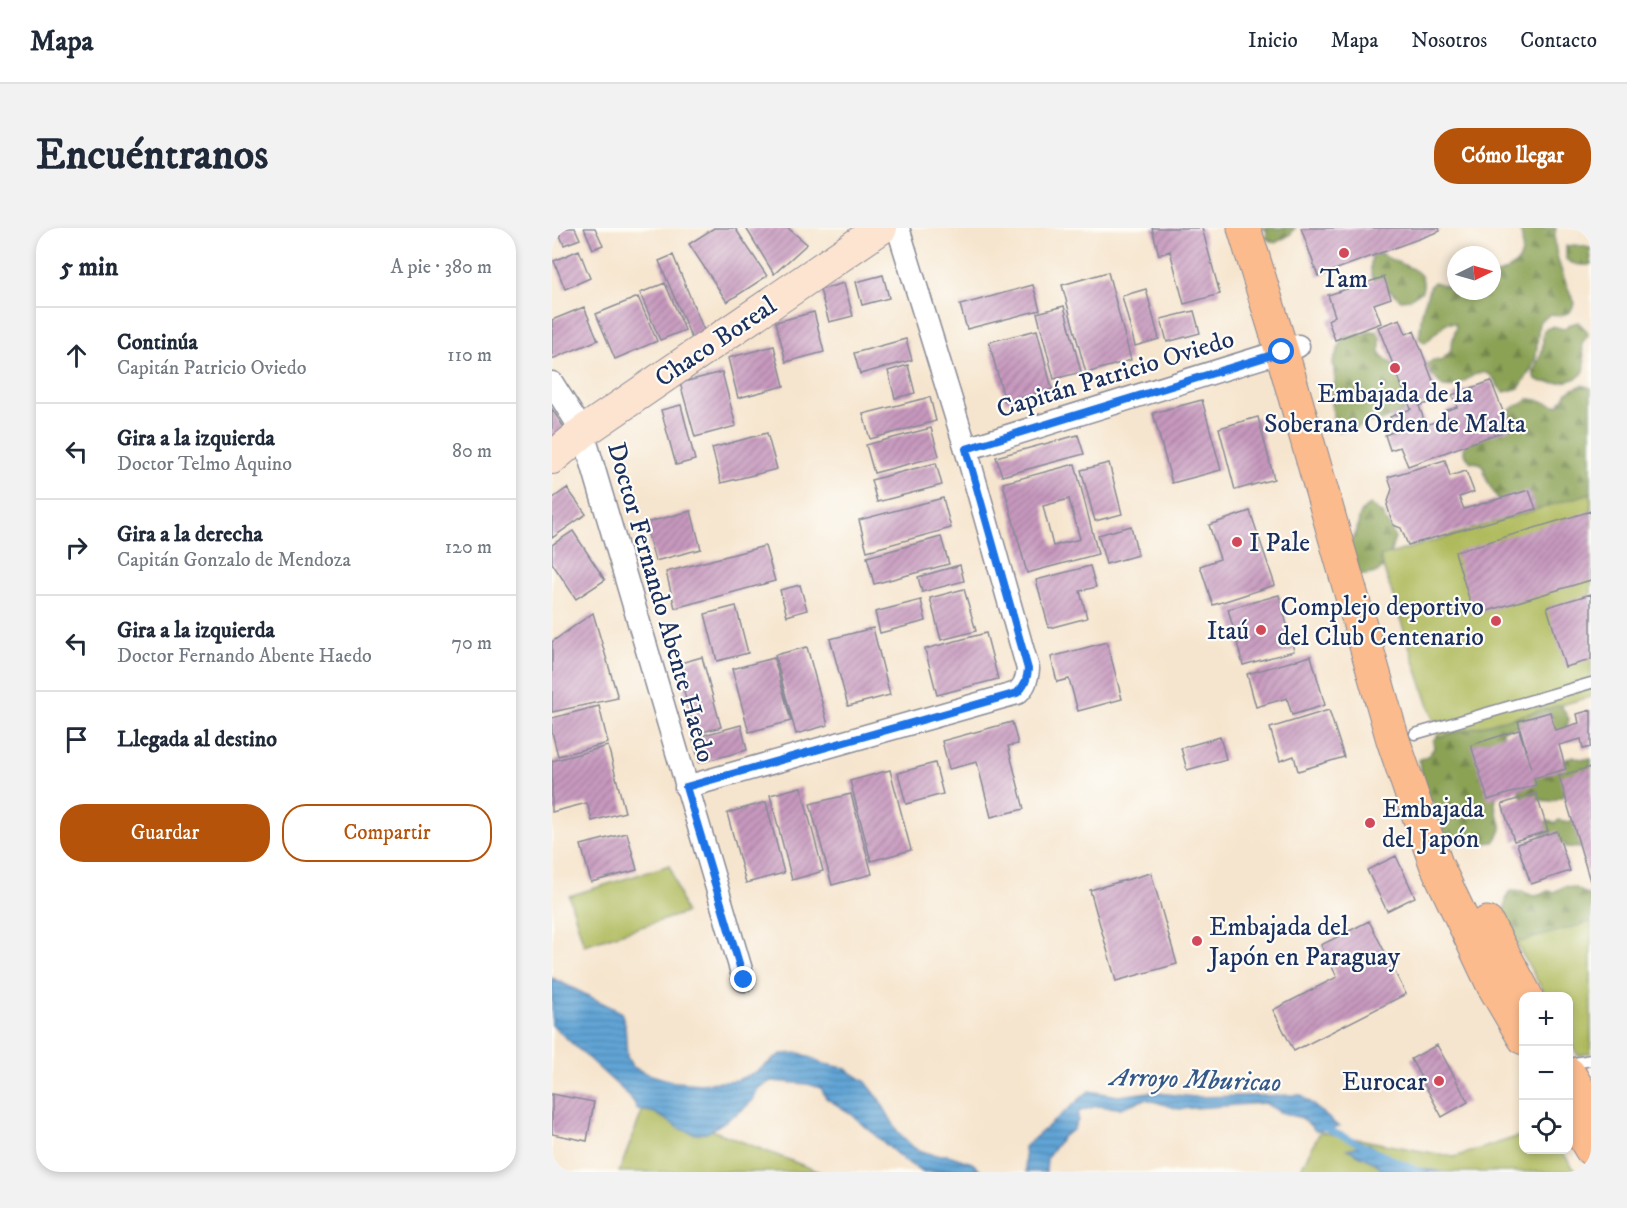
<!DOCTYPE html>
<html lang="es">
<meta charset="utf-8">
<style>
body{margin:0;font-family:"IM FELL DW Pica",serif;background:#f2f2f3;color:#1f2937}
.controls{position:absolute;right:18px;bottom:18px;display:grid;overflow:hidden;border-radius:12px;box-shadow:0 3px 9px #0003}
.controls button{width:54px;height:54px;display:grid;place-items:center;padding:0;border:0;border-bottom:2px solid #e0e1e3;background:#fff;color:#1f2937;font:30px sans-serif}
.compass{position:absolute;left:895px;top:18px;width:54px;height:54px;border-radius:50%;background:#fff;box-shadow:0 3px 9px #0003;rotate:85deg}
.stop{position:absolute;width:18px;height:18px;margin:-14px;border:4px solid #1a73e8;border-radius:50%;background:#fff}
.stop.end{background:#1a73e8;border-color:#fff;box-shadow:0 2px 6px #0008}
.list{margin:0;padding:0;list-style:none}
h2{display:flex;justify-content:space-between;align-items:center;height:78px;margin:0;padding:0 24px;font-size:26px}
h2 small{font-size:20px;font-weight:400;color:#747a83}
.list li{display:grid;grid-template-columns:39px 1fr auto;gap:18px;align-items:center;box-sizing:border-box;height:96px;padding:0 24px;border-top:2px solid #e0e1e3}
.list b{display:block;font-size:22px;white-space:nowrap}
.list p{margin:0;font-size:20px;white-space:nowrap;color:#747a83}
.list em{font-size:20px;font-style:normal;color:#747a83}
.actions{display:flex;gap:12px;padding:18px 24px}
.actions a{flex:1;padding:14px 0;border:2px solid #b45309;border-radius:24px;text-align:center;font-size:21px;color:#b45309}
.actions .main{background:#b45309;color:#fff}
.icon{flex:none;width:33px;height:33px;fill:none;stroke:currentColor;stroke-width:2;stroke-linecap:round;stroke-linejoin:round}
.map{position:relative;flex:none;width:1039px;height:944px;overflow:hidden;border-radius:24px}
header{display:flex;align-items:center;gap:36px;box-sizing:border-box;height:84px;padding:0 30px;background:#fff;border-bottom:2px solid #e0e1e3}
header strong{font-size:28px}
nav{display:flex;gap:33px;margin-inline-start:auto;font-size:21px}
.intro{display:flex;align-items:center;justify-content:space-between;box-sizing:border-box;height:144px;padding:0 36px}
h1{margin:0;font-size:42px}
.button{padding:15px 27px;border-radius:24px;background:#b45309;color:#fff;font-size:21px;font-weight:700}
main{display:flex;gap:36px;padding:0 36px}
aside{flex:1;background:#fff;border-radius:24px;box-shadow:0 3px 9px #0003}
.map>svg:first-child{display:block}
.forest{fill:url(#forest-firs);stroke:#536859;stroke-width:1.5}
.green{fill:#afba5c;stroke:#65745d;stroke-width:1.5}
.water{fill:url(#water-rules);stroke:#3e6a9a;stroke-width:1.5}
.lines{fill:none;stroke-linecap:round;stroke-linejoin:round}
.stream{stroke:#61a4d5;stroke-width:6}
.building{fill:url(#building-hatch);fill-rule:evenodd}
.lane-casing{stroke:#888a96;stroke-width:13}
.street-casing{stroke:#888a96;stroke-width:25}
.secondary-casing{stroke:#888a96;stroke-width:34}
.highway-casing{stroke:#888a96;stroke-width:35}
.lane{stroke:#fff;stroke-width:10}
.street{stroke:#fff;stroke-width:22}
.secondary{stroke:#fde4d1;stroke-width:32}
.highway{stroke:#fbbb8d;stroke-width:33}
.route{stroke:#1a73e8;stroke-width:8}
.poi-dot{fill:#d1495b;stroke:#fdfcf7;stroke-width:2}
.labels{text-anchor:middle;stroke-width:4.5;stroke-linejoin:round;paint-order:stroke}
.poi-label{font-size:26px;fill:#1b2f5e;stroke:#fdfcf7;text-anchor:start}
.street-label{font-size:26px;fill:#1b2f5e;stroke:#fdfcf7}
.water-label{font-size:27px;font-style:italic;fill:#345888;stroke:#fdfcf7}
</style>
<header>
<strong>Mapa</strong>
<nav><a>Inicio</a><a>Mapa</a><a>Nosotros</a><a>Contacto</a></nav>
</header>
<div class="intro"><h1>Encuéntranos</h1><a class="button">Cómo llegar</a></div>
<main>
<aside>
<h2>5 min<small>A pie · 380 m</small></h2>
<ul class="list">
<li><svg class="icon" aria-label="ahead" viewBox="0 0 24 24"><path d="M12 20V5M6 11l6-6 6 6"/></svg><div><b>Continúa</b><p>Capitán Patricio Oviedo</p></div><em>110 m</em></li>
<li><svg class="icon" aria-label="left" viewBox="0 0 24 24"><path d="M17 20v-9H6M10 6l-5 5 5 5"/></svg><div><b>Gira a la izquierda</b><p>Doctor Telmo Aquino</p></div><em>80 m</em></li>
<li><svg class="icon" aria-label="right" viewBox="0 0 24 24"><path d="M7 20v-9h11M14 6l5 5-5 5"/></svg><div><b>Gira a la derecha</b><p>Capitán Gonzalo de Mendoza</p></div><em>120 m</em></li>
<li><svg class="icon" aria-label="left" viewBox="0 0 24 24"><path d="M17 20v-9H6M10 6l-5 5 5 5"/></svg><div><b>Gira a la izquierda</b><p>Doctor Fernando Abente Haedo</p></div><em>70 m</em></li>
<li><svg class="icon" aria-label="arrive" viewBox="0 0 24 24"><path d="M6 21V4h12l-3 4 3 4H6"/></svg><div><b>Llegada al destino</b></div></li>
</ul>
<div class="actions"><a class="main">Guardar</a><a>Compartir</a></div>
</aside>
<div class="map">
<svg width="1039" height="944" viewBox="0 0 1039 944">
<defs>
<pattern id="forest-firs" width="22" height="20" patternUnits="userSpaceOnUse" patternTransform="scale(1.5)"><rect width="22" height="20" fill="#8ba254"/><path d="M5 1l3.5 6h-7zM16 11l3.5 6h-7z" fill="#718449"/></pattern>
<pattern id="water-rules" width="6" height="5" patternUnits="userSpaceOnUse" patternTransform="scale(1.5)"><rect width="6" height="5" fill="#61a4d5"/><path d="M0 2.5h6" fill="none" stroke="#4f86b0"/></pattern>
<pattern id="building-hatch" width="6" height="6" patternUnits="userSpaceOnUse" patternTransform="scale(1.5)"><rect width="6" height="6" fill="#c799be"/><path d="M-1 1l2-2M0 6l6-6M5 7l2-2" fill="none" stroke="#a17d9e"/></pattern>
</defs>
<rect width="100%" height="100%" fill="#fdfcf7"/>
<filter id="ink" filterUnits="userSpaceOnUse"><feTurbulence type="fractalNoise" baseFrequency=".0167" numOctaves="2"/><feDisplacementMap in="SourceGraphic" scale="12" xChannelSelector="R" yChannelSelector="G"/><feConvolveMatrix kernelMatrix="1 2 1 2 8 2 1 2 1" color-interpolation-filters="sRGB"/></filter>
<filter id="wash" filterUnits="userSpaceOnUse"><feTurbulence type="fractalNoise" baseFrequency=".008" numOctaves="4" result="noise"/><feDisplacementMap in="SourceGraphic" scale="24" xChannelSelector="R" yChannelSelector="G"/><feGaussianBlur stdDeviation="1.35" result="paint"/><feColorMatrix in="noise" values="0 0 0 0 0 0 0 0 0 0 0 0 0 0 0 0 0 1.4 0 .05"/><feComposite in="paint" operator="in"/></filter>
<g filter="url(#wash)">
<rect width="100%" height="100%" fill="#f6e5ce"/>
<path class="forest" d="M709 0H743L738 7 723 15 714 10 715 2Z
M968 0H1004C998 19 1014 57 1023 75L1018 84 1008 88 999 86 987 94 984 129 979 142 967 160 953 164C943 159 945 152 938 147 927 139 914 153 905 158 900 161 895 159 891 159L874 140 876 136 881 132 889 133 898 124 904 99 903 95H894L873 115 867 110C870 93 867 88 874 71 877 64 875 60 882 54L897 59 904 60V63H940V48C969 39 975 29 968 0Z
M1024 17 1038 20 1039 36C1033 39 1018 36 1014 31V18Z
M824 26H830C844 38 878 38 870 63L857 71 849 72C845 69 841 64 837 62 821 53 816 50 820 29Z
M1026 94 1035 103 1036 107 1030 115C1030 124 1035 135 1032 143 1027 156 985 159 982 148 980 141 987 132 989 126 992 118 990 110 992 102L1001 98 1012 101 1016 97Z
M820 103 825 104 828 110V127C847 137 855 158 854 180L846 186 829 193 815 194 800 202 786 203 783 201 782 195 779 168 783 153 781 133 791 110C802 107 808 108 820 103Z
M1030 157 1039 160V300C1018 293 997 283 975 281 968 280 958 281 952 276 944 271 931 249 932 240L928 235 919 234 912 226 913 208 951 199 958 193V182C963 176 972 178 976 171 988 170 996 178 1007 177L1015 164Z
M818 277 830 286 843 309C837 330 835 348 808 347L797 315C799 312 802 310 803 307 809 296 803 284 818 277Z
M1008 476 1017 491 1014 501 1010 506 974 498 952 501 951 505 952 520 943 576C944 595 957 594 942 614L932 615 894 606 888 599 882 576 875 570 867 532 877 527 882 520 881 513 892 499Z
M1021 528 1029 531H1039V560L1018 565 1000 573 973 571 967 565 971 552Z
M1024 589 1030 620 1014 619 1010 614 989 606V596L996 593 1003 595 1007 592 1017 594Z
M1013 658 1024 660 1039 669V713L985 734 948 700 955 668 957 664C978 658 974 676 996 663L1002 664Z"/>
<path class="green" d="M1039 265V469L887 509 828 329Z
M118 637 133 685 32 717 17 668Z
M1039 694V825L1026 828 1017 810V768H994L964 715Z
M93 876 268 944H67Z
M768 904 902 929 971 907 972 922H1009L1024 944H747Z"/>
<path class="water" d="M0 750 69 784 73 796 75 829 81 839 93 845 122 854 149 856 185 852 204 844 229 826 248 825 272 836 292 840 314 854 327 871 346 904 362 920 381 927H396L420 935 431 944H372L354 934 298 885 274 870 269 860 256 856 219 853 206 860 201 872 190 882 155 905 143 906 129 901 103 885 85 881 82 874 73 864 0 797Z
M537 863 566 868 597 864 642 869 749 867 787 899 764 903 750 890 728 884 713 875 627 881 594 871 568 880 544 878 526 884V892L521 902 511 908 495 930 494 944H474L472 919Z
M817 916C847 944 852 936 890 944H831L825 936 795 921Z"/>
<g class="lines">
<path class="stream" d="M769 898 869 944"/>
</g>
<g id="blocks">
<path class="building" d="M5 0H23L28 11 12 17Z
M32 0H43L51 17 41 21Z
M162 0H183L215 48 175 74 137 16Z
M194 0H236L255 16 222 46Z
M600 0H650L668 66 632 76 618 23 607 27Z
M749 0H887L888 3 766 48Z
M27 22 38 50 13 61 2 33Z
M121 27 153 105 140 111 107 33Z
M556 44 579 132 534 145 510 57Z
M331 47 337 70 310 77 304 54Z
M832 49 839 70 822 76 829 95 783 112 776 92 783 88 776 67Z
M113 55 133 102 108 112 88 65Z
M292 55 301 88 277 94 268 62Z
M481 57 488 82 415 101 408 77Z
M594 61 607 111 583 118 570 68Z
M86 69 105 113 63 131 44 86Z
M512 78 529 144 502 151 485 85Z
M32 79 46 112 0 131V92Z
M642 83 648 105 615 114 609 91Z
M262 84 272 124 234 134 224 94Z
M848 91 854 106 862 103 888 171 867 178 874 197 896 189 893 183 905 179 900 167 939 153 958 201 856 238 848 219 838 222 833 207 843 203 838 189 859 181 826 99Z
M485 102 500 161 453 174 437 114Z
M354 111 360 132 308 146 302 125Z
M222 118 232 158 186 170 176 130Z
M356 137 363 165 343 170 336 143Z
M170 144 184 198 143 209 128 155Z
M378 169 384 193 318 211 311 186Z
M650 172 669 242 620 255 601 185Z
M129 177 143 232 124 237 109 182Z
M0 181 15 204 0 214Z
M706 189 722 251 683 262 667 200Z
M379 200 387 228 322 245 314 217Z
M215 205 225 241 169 255 160 220Z
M526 207 532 226 450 248 444 229Z
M893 232 898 248 914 243 922 264 907 269 912 281 977 262 984 281 856 317 849 300 841 297 835 277 840 261 836 249Z
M384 235 390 257 325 274 319 252Z
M557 235 570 286 543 293 529 242Z
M523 236 546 326 475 345 451 255ZM517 271 528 311 501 318 491 278Z
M15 260 34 286 0 310V271Z
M391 270 399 300 315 323 307 292Z
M139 283 149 321 103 333 93 295Z
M698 283 723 357 661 377 648 338 668 331 657 297Z
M1039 283V352L922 387 903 324Z
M579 298 586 327 554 336 546 307Z
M21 303 53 352 24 371 0 335V317Z
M389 309 397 336 322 356 315 329Z
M213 318 223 353 123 380 114 344Z
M408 337 412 353 370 364 366 349Z
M538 338 544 359 528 363 535 390 497 400 484 352Z
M248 357 255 382 235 388 228 362Z
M412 361 424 403 389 412 378 370Z
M1039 366V432L1013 439 995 379Z
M727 367 742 423 691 437 676 381Z
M369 372 374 393 328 405 323 384Z
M184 378 196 425 165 433 153 386Z
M41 385 66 470 0 484V414Z
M321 400 338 467 296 478 278 411Z
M434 405 446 451 385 467 373 421Z
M555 414 570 471 526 483 517 451 505 454 499 429Z
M255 419 276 497 244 506 223 427Z
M759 428 773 477 740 487 735 470 704 479 695 446Z
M150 429 169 499 143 506 125 436Z
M222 430 239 493 197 504 180 441Z
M47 478 56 515 6 528 0 504V490Z
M777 482 792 529 746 543 742 528 728 533 718 500Z
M1039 482V519L1031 521 1029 511 1007 517 1014 541 982 550 984 557 936 572 919 517 967 502 979 540 966 493 998 484 1003 502 1027 495 1025 486Z
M460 494 466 516 456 518 472 581 439 589 425 534 397 541 390 513Z
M189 497 195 522 147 535 141 510Z
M668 509 674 531 635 542 629 520Z
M56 518 73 584 40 593 35 575 0 584V533Z
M383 535 391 566 354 576 346 545Z
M1039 539V653H1038L1007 548Z
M338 542 359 622 319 633 298 553Z
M249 559 271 643 240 652 218 567Z
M984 565 996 603 962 613 950 576Z
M299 566 320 646 280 657 258 576Z
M214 574 232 645 194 655 175 585Z
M1005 603 1018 643 979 656 965 616Z
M75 605 85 642 39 654 29 617Z
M844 628 863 669 835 683 815 642Z
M599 645 625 736 564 753 538 662Z
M817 693 854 766 742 823 721 782 785 749 769 717Z
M885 817 916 874 890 889 859 831Z
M0 866 42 874 35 913 0 906Z"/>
</g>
</g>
<g filter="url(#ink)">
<use href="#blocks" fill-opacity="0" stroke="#888a96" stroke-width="1.5"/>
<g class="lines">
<g class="lane-casing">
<path id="lane" d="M863 506 1039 455
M1017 836 1039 832"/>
</g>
<g class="street-casing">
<path id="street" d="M0 155 31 204 192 752
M414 221 746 118
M134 559 465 465C473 458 475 451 476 441L414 221 346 0"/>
</g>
<g class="secondary-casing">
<path id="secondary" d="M0 230 31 204 329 0"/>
</g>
<g class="highway-casing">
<path id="highway" d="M692 0 730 124 841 512 869 594 884 636 941 757 972 810
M935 695 974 768
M1017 846 1039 882
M1017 884 1039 921"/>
</g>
<use href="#lane" class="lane"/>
<use href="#street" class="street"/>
<use href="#secondary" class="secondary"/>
<use href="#highway" class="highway"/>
</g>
</g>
<g class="lines" filter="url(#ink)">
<path class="route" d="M192 752 134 559 465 465C473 458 475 451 476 441L414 221 730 124"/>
</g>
<g class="poi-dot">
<circle cx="792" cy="25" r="6"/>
<circle cx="843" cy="140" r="6"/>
<circle cx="685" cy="314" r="6"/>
<circle cx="944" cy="393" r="6"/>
<circle cx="709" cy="402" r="6"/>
<circle cx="818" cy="595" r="6"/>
<circle cx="645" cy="713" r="6"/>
<circle cx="887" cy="853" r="6"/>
</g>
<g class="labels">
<g class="poi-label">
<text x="792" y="59" text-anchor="middle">Tam</text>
<text x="843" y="174" text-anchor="middle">Embajada de la<tspan x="843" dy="30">Soberana Orden de Malta</tspan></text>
<text x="697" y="323">I Pale</text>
<text x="932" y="387" text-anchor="end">Complejo deportivo<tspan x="932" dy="30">del Club Centenario</tspan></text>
<text x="697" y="411" text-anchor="end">Itaú</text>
<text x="830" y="589">Embajada<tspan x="830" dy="30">del Japón</tspan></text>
<text x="657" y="707">Embajada del<tspan x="657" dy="30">Japón en Paraguay</tspan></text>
<text x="875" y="862" text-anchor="end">Eurocar</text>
</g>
<g class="street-label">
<text transform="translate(163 113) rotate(-34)" y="9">Chaco Boreal</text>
<text transform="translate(563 145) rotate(-17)" y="9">Capitán Patricio Oviedo</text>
<text transform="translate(110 374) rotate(74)" y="9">Doctor Fernando Abente Haedo</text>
</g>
<g class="water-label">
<text transform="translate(644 851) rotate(2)" y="9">Arroyo Mburicao</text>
</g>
</g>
</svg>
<div class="controls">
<button>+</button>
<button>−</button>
<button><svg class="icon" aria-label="locate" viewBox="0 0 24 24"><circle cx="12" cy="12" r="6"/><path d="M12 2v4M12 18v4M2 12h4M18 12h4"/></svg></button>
</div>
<svg class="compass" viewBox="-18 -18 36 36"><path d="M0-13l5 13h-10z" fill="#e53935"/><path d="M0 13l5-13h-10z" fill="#747a83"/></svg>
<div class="stop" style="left:730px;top:124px"></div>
<div class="stop end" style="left:192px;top:752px"></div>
</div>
</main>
